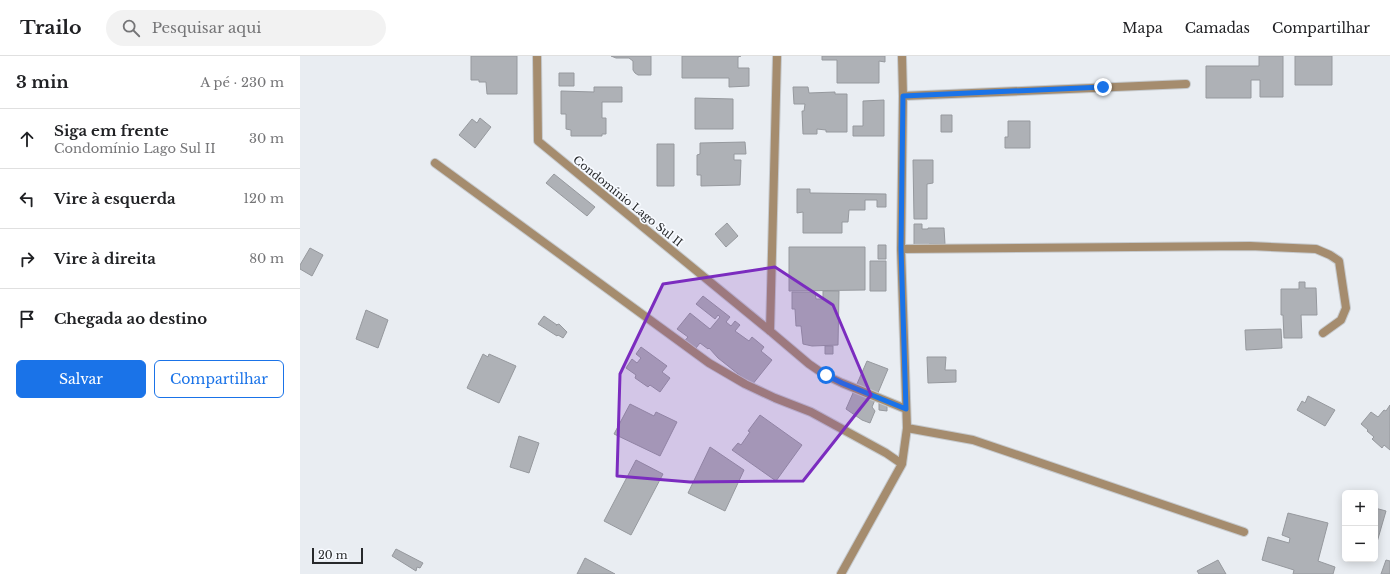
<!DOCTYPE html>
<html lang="pt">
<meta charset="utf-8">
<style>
body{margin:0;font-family:"Libre Baskerville",serif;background:#f2f2f2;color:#202124}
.controls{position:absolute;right:12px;bottom:12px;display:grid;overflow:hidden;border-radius:6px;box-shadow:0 2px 10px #0003}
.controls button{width:36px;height:36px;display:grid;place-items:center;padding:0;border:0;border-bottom:1px solid #e0e0e0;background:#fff;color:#202124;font:20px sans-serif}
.scale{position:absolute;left:12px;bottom:10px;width:51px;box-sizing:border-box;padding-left:4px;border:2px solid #27292b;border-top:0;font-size:11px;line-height:14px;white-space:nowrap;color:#27292b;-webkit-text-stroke:3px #f7faff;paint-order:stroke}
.stop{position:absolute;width:12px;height:12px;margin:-9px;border:3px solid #1a73e8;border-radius:50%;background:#fff}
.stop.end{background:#1a73e8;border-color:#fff;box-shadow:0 1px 4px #0008}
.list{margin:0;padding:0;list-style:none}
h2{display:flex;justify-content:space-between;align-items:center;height:52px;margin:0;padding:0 16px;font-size:17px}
h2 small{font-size:13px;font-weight:400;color:#757577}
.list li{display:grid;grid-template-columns:26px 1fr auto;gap:12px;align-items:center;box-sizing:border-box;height:60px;padding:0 16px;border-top:1px solid #e0e0e0}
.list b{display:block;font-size:15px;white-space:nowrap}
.list p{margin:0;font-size:13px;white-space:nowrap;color:#757577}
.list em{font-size:13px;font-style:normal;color:#757577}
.actions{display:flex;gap:8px;padding:12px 16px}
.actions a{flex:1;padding:9px 0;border:1px solid #1a73e8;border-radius:6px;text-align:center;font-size:14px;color:#1a73e8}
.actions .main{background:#1a73e8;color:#fff}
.icon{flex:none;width:22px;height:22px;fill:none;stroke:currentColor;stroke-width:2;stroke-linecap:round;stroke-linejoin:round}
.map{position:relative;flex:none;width:1090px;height:518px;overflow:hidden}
header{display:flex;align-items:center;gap:24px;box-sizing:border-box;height:56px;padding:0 20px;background:#fff;border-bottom:1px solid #e0e0e0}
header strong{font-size:19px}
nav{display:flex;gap:22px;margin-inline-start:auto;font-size:14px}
.search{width:280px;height:36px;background:#f2f2f2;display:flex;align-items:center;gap:10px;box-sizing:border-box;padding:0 14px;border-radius:22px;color:#757577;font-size:15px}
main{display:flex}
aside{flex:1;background:#fff}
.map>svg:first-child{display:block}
.building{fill:#aeb1b6;stroke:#96999e}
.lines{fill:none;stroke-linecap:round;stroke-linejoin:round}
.lane-casing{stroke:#c6cace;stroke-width:10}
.street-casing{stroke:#c6cace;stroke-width:10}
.lane{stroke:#a58c6e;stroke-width:8}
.street{stroke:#a58c6e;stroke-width:8}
.route{stroke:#1a73e8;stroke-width:5}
.marked{fill:#7b2cbf;fill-opacity:0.2;stroke:#7b2cbf;stroke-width:3;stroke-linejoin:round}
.labels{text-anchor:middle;stroke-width:3.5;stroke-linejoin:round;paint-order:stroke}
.street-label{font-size:11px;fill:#27292b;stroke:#f7faff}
</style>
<header>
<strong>Trailo</strong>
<div class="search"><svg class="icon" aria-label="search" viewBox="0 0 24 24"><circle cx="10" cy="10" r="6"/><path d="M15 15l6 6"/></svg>Pesquisar aqui</div>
<nav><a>Mapa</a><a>Camadas</a><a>Compartilhar</a></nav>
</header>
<main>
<aside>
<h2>3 min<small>A pé · 230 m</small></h2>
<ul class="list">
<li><svg class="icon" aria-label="ahead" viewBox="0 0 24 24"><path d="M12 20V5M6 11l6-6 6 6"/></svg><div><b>Siga em frente</b><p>Condomínio Lago Sul II</p></div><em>30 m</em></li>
<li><svg class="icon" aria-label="left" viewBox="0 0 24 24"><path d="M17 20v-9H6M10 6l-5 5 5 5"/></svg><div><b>Vire à esquerda</b></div><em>120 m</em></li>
<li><svg class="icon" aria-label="right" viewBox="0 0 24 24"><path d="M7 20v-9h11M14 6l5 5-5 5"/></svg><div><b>Vire à direita</b></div><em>80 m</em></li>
<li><svg class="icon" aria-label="arrive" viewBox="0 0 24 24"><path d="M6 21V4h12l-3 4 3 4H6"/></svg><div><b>Chegada ao destino</b></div></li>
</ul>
<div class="actions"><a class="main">Salvar</a><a>Compartilhar</a></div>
</aside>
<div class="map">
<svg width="1090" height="518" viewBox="0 0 1090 518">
<rect width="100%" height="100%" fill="#e9edf2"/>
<path class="building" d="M171 0H217V38H187L186 26H179V24H171Z
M311 0H351V19H338L335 17 333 14V5L329 2H316Z
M382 0H441L438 1V12H449V30L429 31V22H382Z
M522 0H585V6L579 5V27H537V4H522Z
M959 0H983V41H960V24H951V42H906V10H959Z
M995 0H1032V29H995Z
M259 17H274V30H259Z
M294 31H322V46H302V62H306V78H302V80H271V74L266 73V58H261V35L294 36Z
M493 31H508L509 37 535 36V38H547V76H526V74L517 73V78H503L502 55H504L505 48H494Z
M395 42 433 43V73H395Z
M584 44V80H553V70H563V45Z
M641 59H652V76H641Z
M180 62 191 71 175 92 159 79 172 63 177 67Z
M708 65H730V92H705V81H708Z
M445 86 446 98H434V104H441L440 129 401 130V119H397V99L400 98V87Z
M357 88H374V130H357Z
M613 104H633V127L627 128V163H614Z
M254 118 295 151 287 160 246 127Z
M497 133H510V137H513L586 138V151H577V144H565V154H549L548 166H542V177H503V156L497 157Z
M427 167 438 180 426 191 415 178Z
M614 168H622V173H628V172H644L645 188H629V192L614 193Z
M578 189H586V203H578Z
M489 191H565V234L489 235Z
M10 192 23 199 12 220 0 213V209Z
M570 205H586V235H570Z
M999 226H1005V232H1016L1017 259H1001L1002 282H984L983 259H981V233H999Z
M523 235H539L538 289 512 290 503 288 501 270H496L495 253H492V236H515L516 243H523Z
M403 240 430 261 426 266 431 270 435 265 440 269 435 275 449 285 452 281 464 291 461 295 472 304 452 329 418 302 409 292 408 293 400 287 392 297 381 289 388 281 377 273 390 257 410 273 420 261 418 259 415 263 396 248Z
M66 254 88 264 78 292 56 283Z
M244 260 257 269H256L259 268 267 276 263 282 258 279 257 280 238 268Z
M981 273 982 292 946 294 945 274Z
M525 290H533V298H525Z
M341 291 367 310 362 316 370 322 360 336 350 329 348 331 335 322 336 319 326 312 332 303 337 307 341 302 336 298Z
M183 298 188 301 189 298 216 310 199 347 167 332Z
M627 301H646L645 314H656V326L628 327Z
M567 305 588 313 572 351 575 355 570 367 562 364 546 353Z
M1008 340 1035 354 1025 370 997 354 1002 345 1005 347Z
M579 345 587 346V355L579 354Z
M330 348 354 360 356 356 377 366 360 400 314 378Z
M1090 349V394L1084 389 1082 392 1072 383 1074 381 1067 375 1068 374 1061 368 1071 356 1078 361 1084 354 1086 355Z
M460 359 502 389 476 425 432 394 438 387 441 389 450 376 448 375Z
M219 380 239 387 229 417 210 411Z
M410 391 444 414 425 455 388 437Z
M336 404 363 418 331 479 304 465Z
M1075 452 1086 455 1075 493Z
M988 457 1028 467 1018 505 1035 511 1033 518H993L994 514 962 504 968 481 989 487 990 482 982 479Z
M96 493 123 507 120 512 117 511 116 515 92 500Z
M285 502 315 518H277Z
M918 504 926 518H899L897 515Z
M1086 504 1090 505V518H1081Z"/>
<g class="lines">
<g class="lane-casing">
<path id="lane" d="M603 40 886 28
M601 193 950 190 1016 193 1030 199 1039 205 1046 252 1041 264 1023 277"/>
</g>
<g class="street-casing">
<path id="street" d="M237 0 238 85 470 275 509 308 525 319 542 327 606 353
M135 107 409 307 445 328 475 342 511 356 586 397 602 408
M470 275 477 0
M607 372 673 384 944 476
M541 518 602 408 607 372 601 193 603 40 602 0"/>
</g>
<use href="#lane" class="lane"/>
<use href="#street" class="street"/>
</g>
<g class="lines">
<path class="route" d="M526 319 542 327 606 353 601 192 603 40 803 31"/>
</g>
<path class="marked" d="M475 211 533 249 571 339 503 425 390 426 317 420 320 318 363 228Z"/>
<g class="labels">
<g class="street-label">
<text transform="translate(328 145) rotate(39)" y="4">Condomínio Lago Sul II</text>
</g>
</g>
</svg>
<div class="controls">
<button>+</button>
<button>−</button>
</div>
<div class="scale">20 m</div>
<div class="stop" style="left:526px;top:319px"></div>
<div class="stop end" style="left:803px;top:31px"></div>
</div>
</main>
